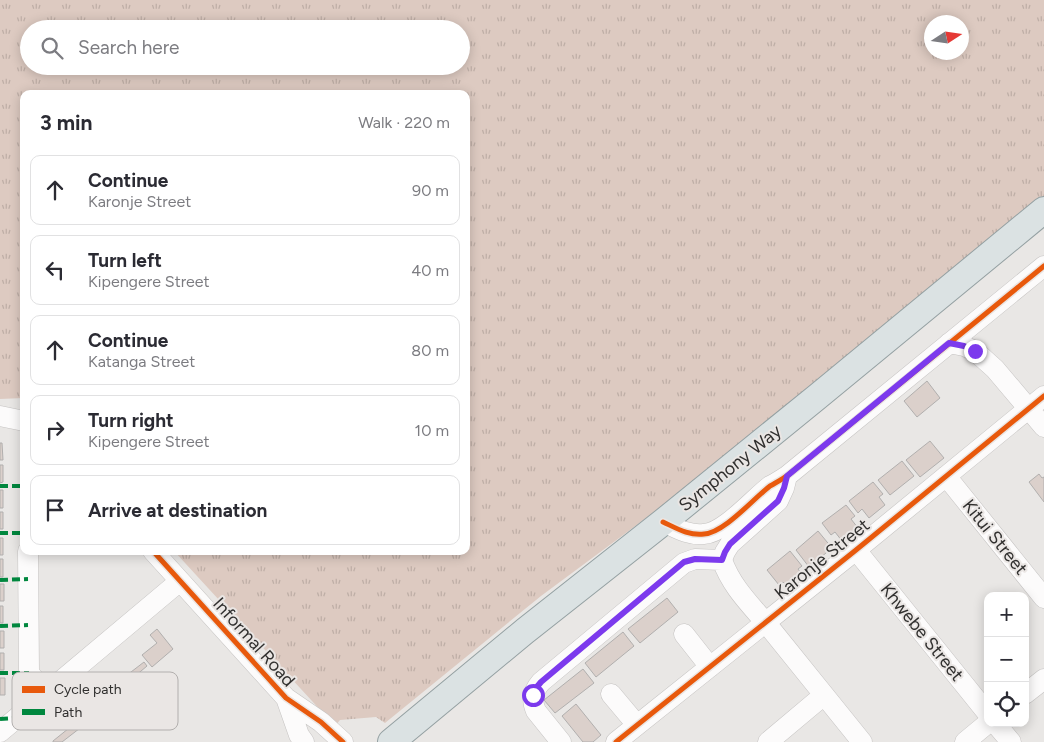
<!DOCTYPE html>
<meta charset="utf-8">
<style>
body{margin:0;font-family:Figtree,sans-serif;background:#f2f2f3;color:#2b2b33}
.controls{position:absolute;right:15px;bottom:15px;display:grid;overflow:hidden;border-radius:10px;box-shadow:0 2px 12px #0003}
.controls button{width:45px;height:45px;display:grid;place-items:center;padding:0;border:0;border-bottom:1px solid #e1e1e2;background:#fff;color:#2b2b33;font:25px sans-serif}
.compass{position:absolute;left:924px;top:15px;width:45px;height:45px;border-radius:50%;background:#fff;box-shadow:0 2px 12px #0003;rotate:78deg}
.stop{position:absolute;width:15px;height:15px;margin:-11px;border:4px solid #7c3aed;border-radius:50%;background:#fff}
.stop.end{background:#7c3aed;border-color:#fff;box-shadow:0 1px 5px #0008}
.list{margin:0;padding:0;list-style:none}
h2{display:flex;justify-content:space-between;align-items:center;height:65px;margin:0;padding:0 20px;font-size:21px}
h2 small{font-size:16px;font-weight:400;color:#7c7c81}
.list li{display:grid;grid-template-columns:32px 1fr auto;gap:15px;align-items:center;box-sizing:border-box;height:70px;margin:0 10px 10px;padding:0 10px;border:1px solid #e1e1e2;border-radius:10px}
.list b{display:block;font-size:19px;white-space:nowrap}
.list p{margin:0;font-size:16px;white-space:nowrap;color:#7c7c81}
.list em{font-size:16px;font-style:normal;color:#7c7c81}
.icon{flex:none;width:28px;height:28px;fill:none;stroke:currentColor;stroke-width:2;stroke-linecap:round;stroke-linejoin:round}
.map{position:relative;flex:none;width:1044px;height:742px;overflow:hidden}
.search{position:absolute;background:#fff;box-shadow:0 2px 12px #0003;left:20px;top:20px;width:450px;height:55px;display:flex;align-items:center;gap:12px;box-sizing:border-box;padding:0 18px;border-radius:28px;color:#7c7c81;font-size:19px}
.panel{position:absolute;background:#fff;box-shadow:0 2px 12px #0003;left:20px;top:90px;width:450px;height:465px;border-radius:10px}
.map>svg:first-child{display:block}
.grass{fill:url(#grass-tufts);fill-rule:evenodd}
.building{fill:#dbd0cb;stroke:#b1afae}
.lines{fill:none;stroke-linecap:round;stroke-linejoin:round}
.minor-casing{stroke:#c5c3c2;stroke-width:21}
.major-casing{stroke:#94a0a2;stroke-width:28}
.minor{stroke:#fcfbfb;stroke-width:20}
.major{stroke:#dbe2e3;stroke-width:26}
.quiet{stroke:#00873e;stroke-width:4;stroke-dasharray:8 4;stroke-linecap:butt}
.cycleway-casing{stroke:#eae6e4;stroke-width:8}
.cycleway{stroke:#e8590c;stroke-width:5}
.route{stroke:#7c3aed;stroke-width:6}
.labels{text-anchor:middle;stroke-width:4;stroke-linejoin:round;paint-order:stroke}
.street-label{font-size:18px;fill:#31302f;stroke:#eae6e4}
.key{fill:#eae6e4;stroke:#b2afae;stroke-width:1}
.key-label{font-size:14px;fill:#31302f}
</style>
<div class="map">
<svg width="1044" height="742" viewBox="0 0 1044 742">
<defs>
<pattern id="grass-tufts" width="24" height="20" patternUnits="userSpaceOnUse" patternTransform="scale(1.25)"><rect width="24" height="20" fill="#ddcac1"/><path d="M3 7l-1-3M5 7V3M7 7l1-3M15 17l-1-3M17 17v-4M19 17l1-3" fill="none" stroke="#beaea6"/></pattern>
</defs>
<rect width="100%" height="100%" fill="#e9e7e5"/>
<path class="grass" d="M0 0H1044V197L665 504 541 596 385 723 376 717 340 720 335 726 174 551H466V94H24V398L0 399ZM932 22H962V52H932ZM29 29H461V66H29Z"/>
<path class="building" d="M927 381 940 398 917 417 904 401Z
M930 441 944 458 920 477 906 460Z
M0 443H2L3 460H0Z
M902 461 914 476 890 495 878 480Z
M0 465H3V482L0 483Z
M1039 474 1042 478 1044 477V502L1029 482Z
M873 482 883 494 879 497 885 505 869 518 862 509 858 513 849 501Z
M0 490H3V508H0Z
M846 505 855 516 851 519 858 528 842 541 835 532 831 535 822 523Z
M0 512H3V529H0Z
M818 531 832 548 809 567 796 550Z
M0 538H3V555H0Z
M790 551 802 566 798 569 801 573 786 585 783 582 779 585 767 570Z
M0 559H3V577H0Z
M0 584H4V601H0Z
M667 598 678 612 640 643 628 629Z
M0 606H3V623H0Z
M157 629 173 649 152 667 142 655 157 643 150 635Z
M0 631H4V648H0Z
M623 632 634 646 596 677 585 663Z
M0 653H4V670H0Z
M144 662 147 666 122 687 118 682Z
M583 669 594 683 555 713 544 700Z
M0 678H5V695H0Z
M576 704 601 735 593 742H583L562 716Z
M79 720 84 725 62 742H53V741Z"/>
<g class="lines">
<g class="minor-casing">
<path id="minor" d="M949 343 964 346 975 351 995 369 1044 427
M0 416 24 421
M946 476 1044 598
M663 522C676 528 689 536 704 534 724 533 753 499 770 486 776 483 782 479 787 476L1044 266
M856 550 988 714
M28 551 29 673 46 693
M153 551 286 698 321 722 343 742
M722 560C732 588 752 606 770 628 801 666 831 704 862 742
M722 560 725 552 730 544 778 501 784 488 787 476
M684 634 710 667
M611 694 637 725
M1025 694 1044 679
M286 698 299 735 304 742
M995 723 1011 742
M0 732 180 581
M561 742 536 711C531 700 533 691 541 682L684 563 695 559 722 560
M616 742 856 550 1044 396
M768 742 824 695
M965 742 988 723"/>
</g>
<g class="major-casing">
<path id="major" d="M391 742 525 631 663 522 817 397 1044 210"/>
</g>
<use href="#minor" class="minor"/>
<use href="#major" class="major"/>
<path class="quiet" d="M0 486H24
M0 533H24
M0 580 28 579
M0 626 28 625
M0 673H29
M0 719 17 718"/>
<g class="cycleway-casing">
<path id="cycleway" d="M663 522C676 528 689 536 704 534 724 533 753 499 770 486 776 483 782 479 787 476L1044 266
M153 551 286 698 321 722 343 742
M616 742 856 550 1044 396"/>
</g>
<use href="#cycleway" class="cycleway"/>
</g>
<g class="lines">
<path class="route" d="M533 695 536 688 541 682 684 562 695 559 722 560 725 552 730 544 778 501 784 488 787 476 949 343 964 346 975 351"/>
</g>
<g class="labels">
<g class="street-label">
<text transform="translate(730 468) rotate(-39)" y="6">Symphony Way</text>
<text transform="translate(995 537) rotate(51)" y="6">Kitui Street</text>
<text transform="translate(822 559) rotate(-39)" y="6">Karonje Street</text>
<text transform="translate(922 632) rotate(51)" y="6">Khwebe Street</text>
<text transform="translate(254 642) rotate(48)" y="6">Informal Road</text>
</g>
</g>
<rect x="12" y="672" width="166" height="58" rx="8" class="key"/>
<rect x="22" y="686" width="23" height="7" fill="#e8590c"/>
<rect x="22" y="709" width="23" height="6" fill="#00873e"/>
<g class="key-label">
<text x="54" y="694">Cycle path</text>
<text x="54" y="717">Path</text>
</g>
</svg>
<div class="controls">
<button>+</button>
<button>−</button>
<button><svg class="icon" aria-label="locate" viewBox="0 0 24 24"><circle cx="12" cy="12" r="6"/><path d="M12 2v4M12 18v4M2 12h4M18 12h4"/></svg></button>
</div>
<svg class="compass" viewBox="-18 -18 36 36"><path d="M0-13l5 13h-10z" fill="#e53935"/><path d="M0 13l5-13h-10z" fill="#7c7c81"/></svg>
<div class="stop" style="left:533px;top:695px"></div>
<div class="stop end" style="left:975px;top:351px"></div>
<div class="search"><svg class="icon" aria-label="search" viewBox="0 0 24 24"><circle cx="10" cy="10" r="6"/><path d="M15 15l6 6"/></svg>Search here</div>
<section class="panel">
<h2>3 min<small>Walk · 220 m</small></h2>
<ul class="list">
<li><svg class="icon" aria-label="ahead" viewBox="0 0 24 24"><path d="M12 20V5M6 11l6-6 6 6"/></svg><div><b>Continue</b><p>Karonje Street</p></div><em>90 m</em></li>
<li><svg class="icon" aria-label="left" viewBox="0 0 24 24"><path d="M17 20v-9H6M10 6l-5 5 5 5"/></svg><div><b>Turn left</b><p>Kipengere Street</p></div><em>40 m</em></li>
<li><svg class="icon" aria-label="ahead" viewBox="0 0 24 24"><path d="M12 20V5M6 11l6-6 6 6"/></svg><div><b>Continue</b><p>Katanga Street</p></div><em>80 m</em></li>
<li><svg class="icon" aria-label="right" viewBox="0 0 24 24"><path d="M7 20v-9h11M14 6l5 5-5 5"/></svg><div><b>Turn right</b><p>Kipengere Street</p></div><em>10 m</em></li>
<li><svg class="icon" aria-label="arrive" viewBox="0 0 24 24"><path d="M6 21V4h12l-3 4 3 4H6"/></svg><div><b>Arrive at destination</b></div></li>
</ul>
</section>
</div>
